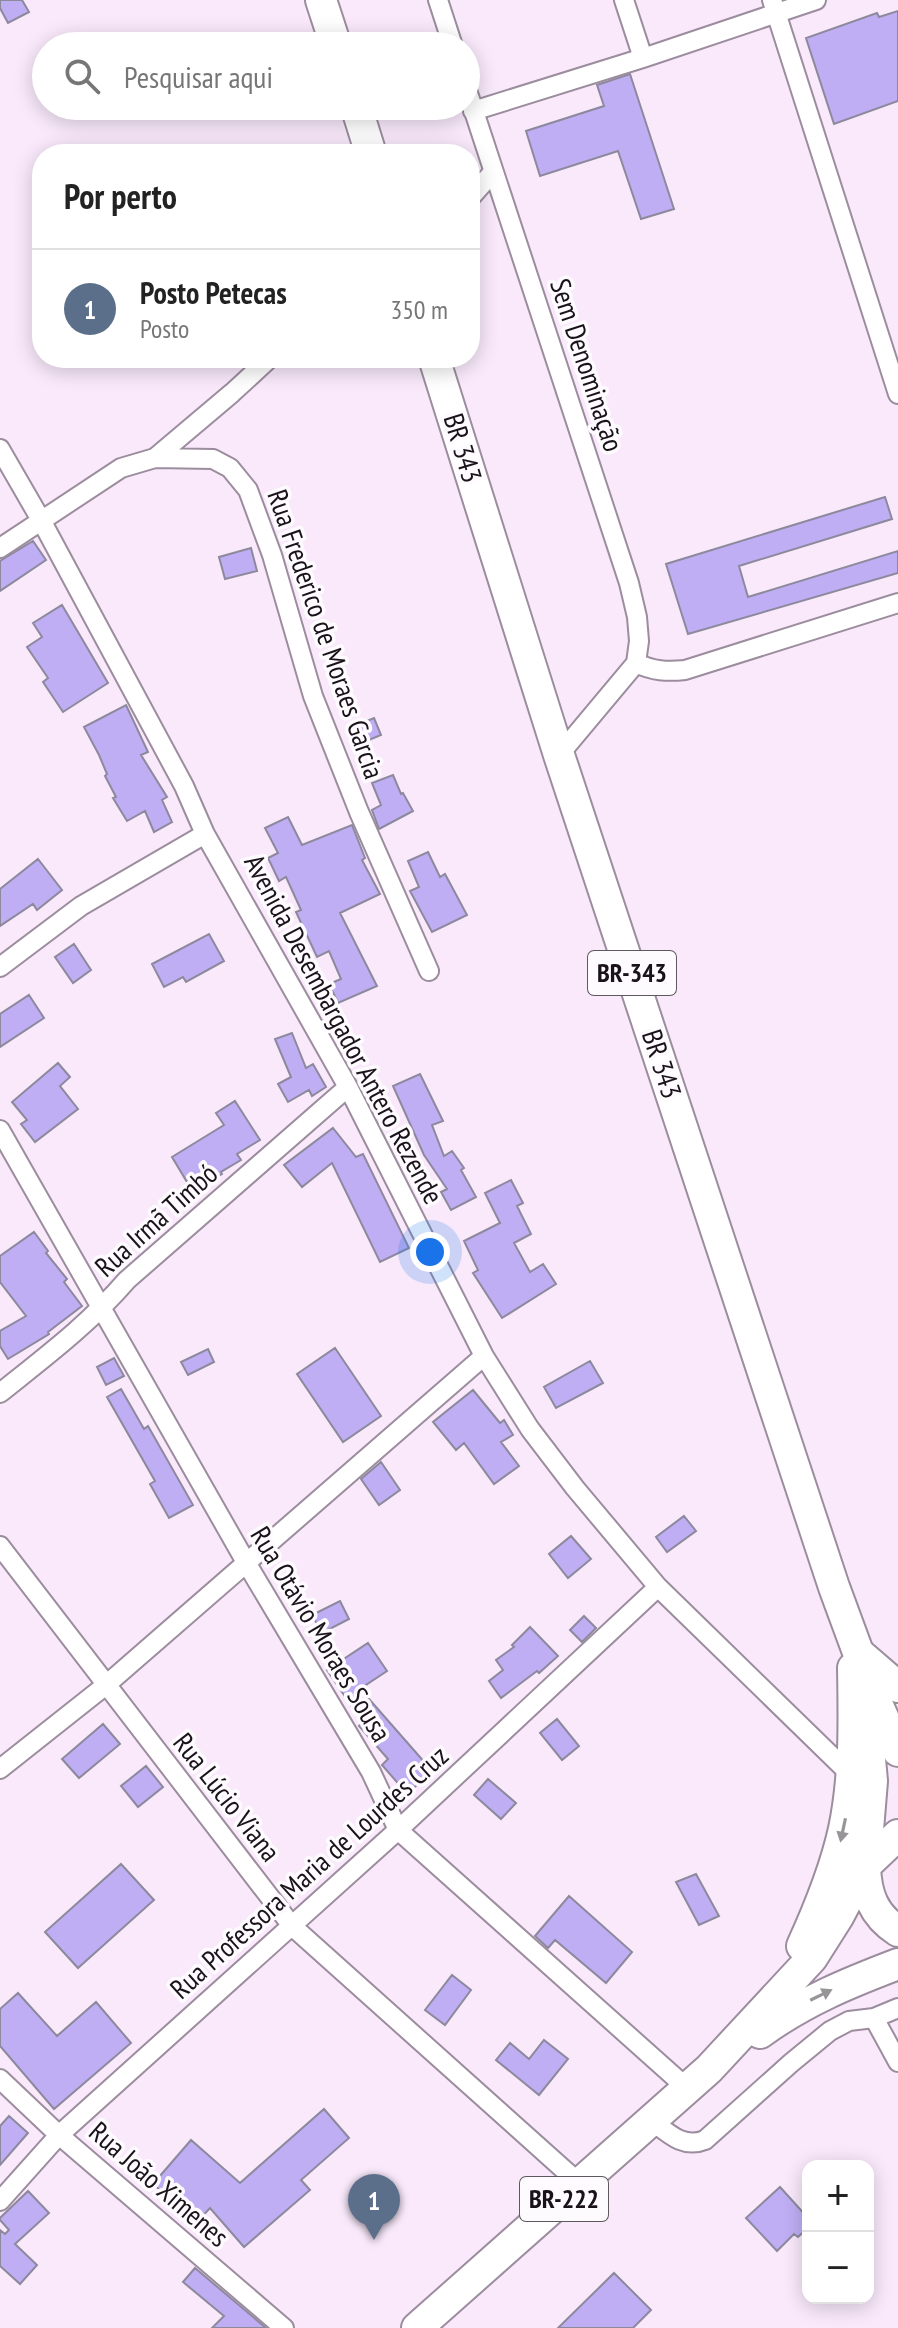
<!DOCTYPE html>
<html lang="pt">
<meta charset="utf-8">
<style>
body{margin:0;font-family:"PT Sans Narrow",sans-serif;background:#f6f6f6;color:#222}
.controls{position:absolute;right:24px;bottom:24px;display:grid;overflow:hidden;border-radius:16px;box-shadow:0 4px 20px #0003}
.controls button{width:72px;height:72px;display:grid;place-items:center;padding:0;border:0;border-bottom:2px solid #e0e0e0;background:#fff;color:#222;font:40px sans-serif}
.you{position:absolute;left:430px;top:1252px;width:28px;height:28px;margin:-20px;border:6px solid #fff;border-radius:50%;background:#1a73e8;box-shadow:0 0 0 12px #1a73e833}
.badge{display:grid;place-items:center;width:52px;height:52px;border-radius:50%;background:#7c3aed;color:#fff;font-size:26px;font-weight:700}
.pin{position:absolute;translate:-50% -66px;filter:drop-shadow(0 2px 4px #0008)}
.pin::after{content:'';position:absolute;top:42px;width:28px;height:24px;background:inherit;clip-path:polygon(0 0,100% 0,50% 100%)}
.list{margin:0;padding:0;list-style:none}
h2{display:flex;justify-content:space-between;align-items:center;height:104px;margin:0;padding:0 32px;font-size:34px}
h2 small{font-size:26px;font-weight:400;color:#767676}
.list li{display:grid;grid-template-columns:52px 1fr auto;gap:24px;align-items:center;box-sizing:border-box;height:120px;padding:0 32px;border-top:2px solid #e0e0e0}
.list b{display:block;font-size:30px;white-space:nowrap}
.list p{margin:0;font-size:26px;white-space:nowrap;color:#767676}
.list em{font-size:26px;font-style:normal;color:#767676}
.icon{flex:none;width:44px;height:44px;fill:none;stroke:currentColor;stroke-width:2;stroke-linecap:round;stroke-linejoin:round}
.map{position:relative;flex:none;width:898px;height:2328px;overflow:hidden}
.search{position:absolute;background:#fff;box-shadow:0 4px 20px #0003;left:32px;top:32px;width:448px;height:88px;display:flex;align-items:center;gap:20px;box-sizing:border-box;padding:0 28px;border-radius:44px;color:#767676;font-size:30px}
.panel{position:absolute;background:#fff;box-shadow:0 4px 20px #0003;left:32px;top:144px;width:448px;height:224px;border-radius:32px}
.map>svg:first-child{display:block}
.building{fill:#bfaef4;stroke:#8d899d;stroke-width:2}
.lines{fill:none;stroke-linecap:round;stroke-linejoin:round}
.minor-casing{stroke:#9c8d9e;stroke-width:22}
.primary-casing{stroke:#9c8d9e;stroke-width:34}
.trunk-casing{stroke:#9c8d9e;stroke-width:34}
.minor{stroke:#fff;stroke-width:18}
.primary{stroke:#fff;stroke-width:30}
.trunk{stroke:#fff;stroke-width:30}
.oneway{fill:#989598}
.labels{text-anchor:middle;stroke-width:7;stroke-linejoin:round;paint-order:stroke}
.shield{fill:#fefbff;stroke:#5e595e;stroke-width:2}
.shield-label{font-size:26px;font-weight:bold;fill:#191319}
.street-label{font-size:28px;fill:#191319;stroke:#fefbff}
</style>
<div class="map">
<svg width="898" height="2328" viewBox="0 0 898 2328">
<rect width="100%" height="100%" fill="#f9e9fb"/>
<path class="building" d="M0 0H22L29 12 8 23 0 8Z
M898 11V101L834 124 806 38 877 13 879 17Z
M630 74 674 209 641 219 618 151 540 176 526 131 604 106 597 85Z
M885 497 892 519 739 566 748 597 898 551V573L688 634 666 564Z
M33 541 46 560 0 591V561Z
M251 548 257 571 225 579 219 557Z
M62 605 108 683 63 712 43 682 48 678 27 647 42 637 33 623Z
M126 705 148 752 141 755 167 797 162 800 172 822 154 832 145 811 127 821 113 798 116 797 105 776 107 774 99 755 84 727Z
M374 718 381 735 357 745 350 728Z
M393 775 401 794 403 793 413 811 379 829 372 810 381 805 372 783Z
M288 817 302 845 352 825 365 858 362 860 380 894 340 913 377 986 338 1003 329 984 341 979 329 951 317 957 296 912 301 910 286 877 279 881 268 858 278 853 265 828Z
M428 852 440 877 445 874 467 915 432 932 410 891 419 887 408 861Z
M38 859 62 890 37 910 33 904 0 926V889Z
M209 934 224 961 186 982 183 977 164 987 152 964Z
M74 944 91 970 73 983 55 957Z
M29 995 44 1018 0 1047V1014Z
M292 1033 306 1068 313 1064 326 1087 312 1096 309 1090 288 1102 278 1084 291 1077 275 1039Z
M58 1063 70 1077 60 1086 78 1109 35 1142 21 1124 27 1120 12 1102Z
M420 1074 443 1121 432 1125 444 1156 452 1151 464 1168 461 1170 476 1197 451 1210 441 1192 447 1189 424 1155 393 1086Z
M235 1101 260 1140 237 1154 241 1160 221 1172 222 1174 193 1192 172 1157 224 1125 216 1113Z
M333 1128 356 1157 363 1154 409 1248 380 1262 332 1163 302 1187 284 1165Z
M511 1180 523 1203 517 1206 531 1234 514 1243 530 1272 543 1264 556 1284 502 1318 473 1273 478 1270 464 1241 500 1223 485 1193Z
M34 1232 48 1251 46 1253 67 1279 64 1282 82 1306 48 1332 49 1334 8 1359 0 1346V1331L26 1316 0 1282V1256Z
M335 1348 381 1416 343 1442 297 1374Z
M208 1349 214 1362 188 1375 181 1362Z
M114 1358 124 1376 106 1385 97 1367Z
M590 1361 603 1383 556 1408 544 1387Z
M121 1389 144 1429 148 1426 193 1505 169 1518 150 1484 155 1481 107 1397Z
M473 1390 500 1423 504 1420 513 1435 501 1442 519 1466 494 1484 464 1443 456 1450 433 1422Z
M381 1462 400 1490 379 1505 361 1479Z
M684 1516 696 1531 667 1552 656 1537Z
M571 1536 591 1559 568 1578 549 1554Z
M340 1601 349 1619 322 1633 312 1615Z
M584 1616 596 1628 582 1642 570 1630Z
M530 1627 558 1656 539 1673 537 1671 501 1698 489 1681 503 1670 496 1660 514 1647 512 1645Z
M368 1643 387 1671 366 1685 367 1688 362 1691 433 1772 412 1789 408 1784 403 1789 382 1765 388 1759 359 1726 363 1723 327 1670Z
M557 1719 579 1746 562 1760 540 1733Z
M103 1724 120 1744 79 1778 62 1759Z
M146 1766 163 1787 138 1807 121 1786Z
M488 1779 516 1803 501 1819 474 1795Z
M121 1864 154 1900 78 1968 45 1932Z
M696 1874 719 1916 699 1925 676 1882Z
M569 1896 632 1952 606 1983 555 1940 548 1948 535 1936Z
M452 1975 471 1990 445 2025 425 2010Z
M18 1993 57 2036 96 2002 131 2043 54 2109 0 2046V2009Z
M544 2040 568 2059 539 2095 496 2060 510 2043 529 2059Z
M324 2109 349 2138 301 2180 310 2190 244 2247 210 2208 197 2222 153 2184 191 2140 240 2183Z
M9 2116 28 2133 0 2165V2126Z
M780 2187 808 2218V2228L798 2237 794 2234 777 2251 746 2218Z
M28 2191 49 2213 15 2244 37 2265 20 2284 0 2266V2230L5 2234 9 2230 0 2220V2218Z
M195 2268 266 2328H212L224 2316 183 2282Z
M614 2273 651 2310 633 2328H558Z"/>
<g class="lines">
<g class="minor-casing">
<path id="minor" d="M438 0 453 46
M624 0 643 58
M772 0 898 394
M466 87 629 583 637 617 639 641 636 663 559 755
M473 111 643 58 816 0
M470 198 493 172
M0 449 41 520 184 786 205 834 348 1087 484 1356 530 1429 575 1488 658 1587 851 1775
M155 458 232 393 270 358
M0 548 121 468 155 458 213 459 230 468 248 490 272 555 313 696 359 812 429 971
M636 663C653 671 667 672 685 670L898 603
M0 967 81 906 205 834
M0 1130 247 1564 371 1772 398 1830 688 2089
M0 1393C45 1357 89 1324 127 1280L348 1087
M0 1546 292 1926 580 2184
M0 1769 106 1685 484 1356
M874 2018 898 2062
M0 2079 59 2135 284 2328
M651 2120C668 2133 683 2149 705 2140L791 2063 830 2031 849 2021 874 2018 898 2008
M0 2201 59 2135 398 1830 658 1587"/>
</g>
<g class="primary-casing">
<path id="primary" d="M321 0 336 46
M356 106 371 154
M434 358 559 755 834 1587 876 1701 898 1751
M862 1701 868 1738 872 1781 865 1866"/>
</g>
<g class="trunk-casing">
<path id="trunk" d="M861 1655 898 1687
M865 1866C866 1894 873 1915 898 1931
M802 1946C819 1909 835 1870 844 1829 855 1776 854 1722 853 1668
M760 2033C804 2001 848 1983 898 1964
M417 2328 709 2069 812 1958 838 1917 865 1866 898 1835"/>
</g>
<use href="#minor" class="minor"/>
<use href="#primary" class="primary"/>
<use href="#trunk" class="trunk"/>
</g>
<defs><path id="oneway-solid" d="M-6-.8H1V-3.2L6.5 0L1 3.2V.8H-6Z" transform="scale(2)"/></defs>
<g class="oneway">
<use href="#oneway-solid" transform="translate(843 1830) rotate(102)"/>
<use href="#oneway-solid" transform="translate(821 1995) rotate(-26)"/>
</g>
<g class="labels">
<g class="shield">
<rect x="588" y="951" width="88" height="44" rx="6"/>
<rect x="520" y="2177" width="88" height="44" rx="6"/>
</g>
<g class="shield-label">
<text x="632" y="982">BR-343</text>
<text x="564" y="2208">BR-222</text>
</g>
<g class="street-label">
<text transform="translate(587 365) rotate(72)" y="10">Sem Denominação</text>
<text transform="translate(463 448) rotate(73)" y="10">BR 343</text>
<text transform="translate(326 634) rotate(71)" y="10">Rua Frederico de Moraes Garcia</text>
<text transform="translate(344 1029) rotate(62)" y="10">Avenida Desembargador Antero Rezende</text>
<text transform="translate(662 1064) rotate(72)" y="10">BR 343</text>
<text transform="translate(156 1220) rotate(-42)" y="10">Rua Irmã Timbó</text>
<text transform="translate(321 1634) rotate(59)" y="10">Rua Otávio Moraes Sousa</text>
<text transform="translate(227 1797) rotate(52)" y="10">Rua Lúcio Viana</text>
<text transform="translate(309 1872) rotate(-42)" y="10">Rua Professora Maria de Lourdes Cruz</text>
<text transform="translate(159 2184) rotate(41)" y="10">Rua João Ximenes</text>
</g>
</g>
</svg>
<div class="controls">
<button>+</button>
<button>−</button>
</div>
<div class="you"></div>
<div class="pin badge" style="left:374px;top:2240px;background:#5c6f8a">1</div>
<div class="search"><svg class="icon" aria-label="search" viewBox="0 0 24 24"><circle cx="10" cy="10" r="6"/><path d="M15 15l6 6"/></svg>Pesquisar aqui</div>
<section class="panel">
<h2>Por perto<small></small></h2>
<ul class="list">
<li><span class="badge" style="background:#5c6f8a">1</span><div><b>Posto Petecas</b><p>Posto</p></div><em>350 m</em></li>
</ul>
</section>
</div>
